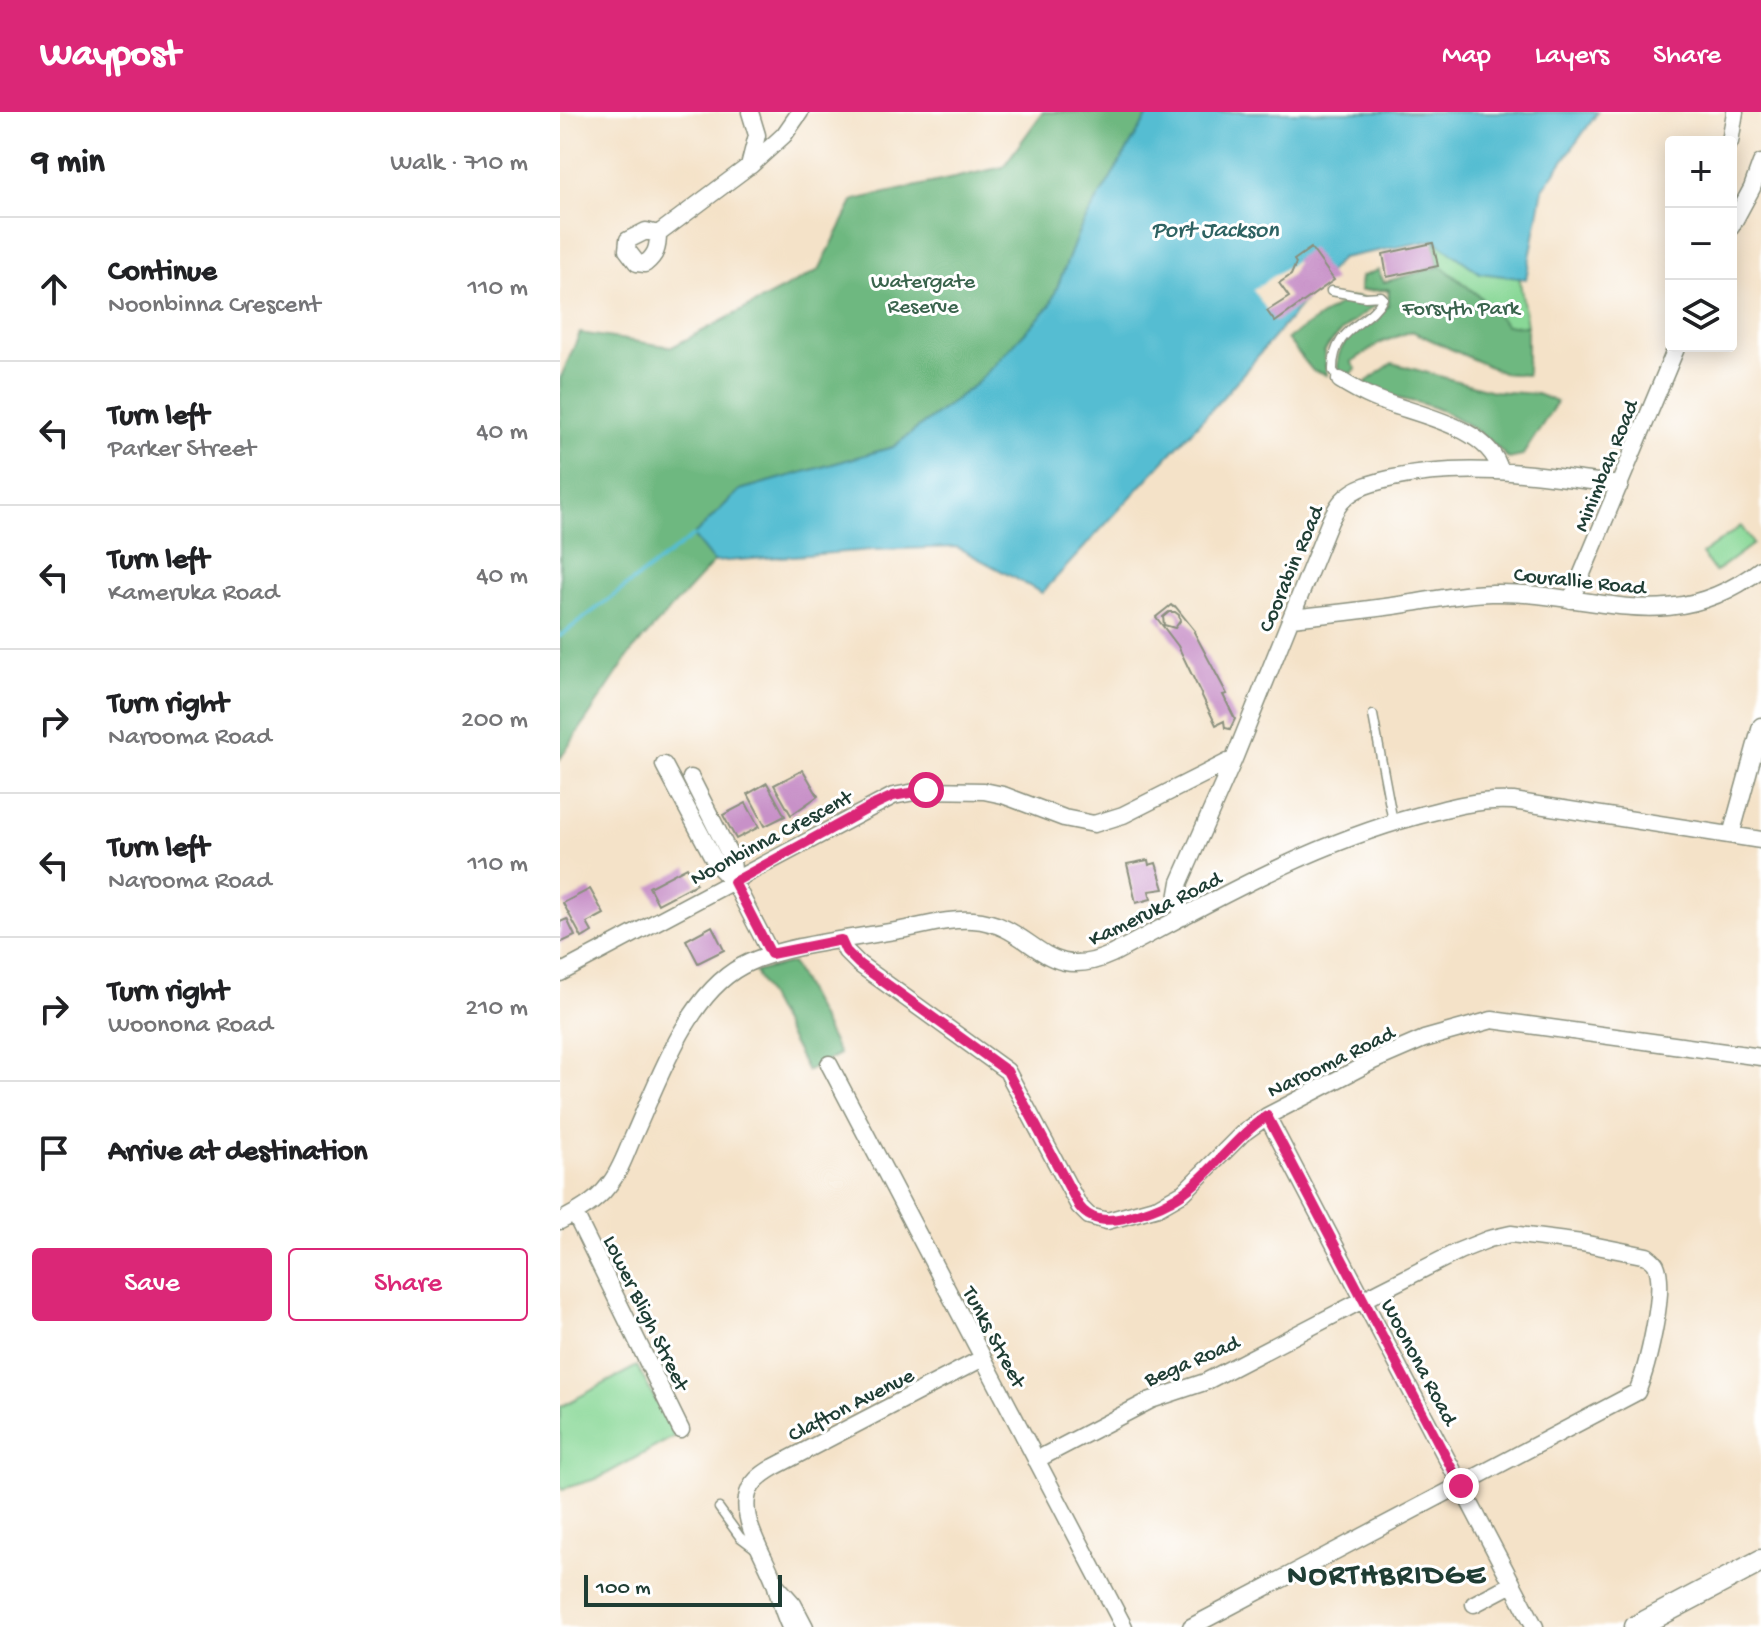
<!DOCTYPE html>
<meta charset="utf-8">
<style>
body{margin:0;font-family:"Gochi Hand",sans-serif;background:#f6f6f6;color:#202124}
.controls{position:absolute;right:24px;top:24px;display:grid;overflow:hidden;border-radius:8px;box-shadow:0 4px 20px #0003}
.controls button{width:72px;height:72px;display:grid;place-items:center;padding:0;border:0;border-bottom:2px solid #e0e0e0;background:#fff;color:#202124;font:40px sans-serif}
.scale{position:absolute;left:24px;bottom:20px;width:198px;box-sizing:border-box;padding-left:8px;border:4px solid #1f3d34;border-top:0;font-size:22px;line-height:28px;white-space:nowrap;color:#1f3d34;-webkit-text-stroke:6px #fff;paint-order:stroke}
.stop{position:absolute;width:24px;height:24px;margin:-18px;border:6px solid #db2777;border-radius:50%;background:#fff}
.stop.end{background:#db2777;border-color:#fff;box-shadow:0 2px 8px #0008}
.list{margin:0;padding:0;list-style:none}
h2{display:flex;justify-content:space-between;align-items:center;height:104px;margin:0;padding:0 32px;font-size:34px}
h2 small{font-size:26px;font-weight:400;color:#757577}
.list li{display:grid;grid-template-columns:52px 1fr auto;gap:24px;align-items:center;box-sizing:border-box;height:144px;padding:0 32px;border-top:2px solid #e0e0e0}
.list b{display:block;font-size:30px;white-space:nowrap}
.list p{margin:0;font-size:26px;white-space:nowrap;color:#757577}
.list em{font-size:26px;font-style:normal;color:#757577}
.actions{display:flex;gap:16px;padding:24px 32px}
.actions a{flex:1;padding:18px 0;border:2px solid #db2777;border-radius:8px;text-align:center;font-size:28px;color:#db2777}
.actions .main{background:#db2777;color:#fff}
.icon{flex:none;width:44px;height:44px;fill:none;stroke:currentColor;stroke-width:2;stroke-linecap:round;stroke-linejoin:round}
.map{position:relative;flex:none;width:1201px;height:1515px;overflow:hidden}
header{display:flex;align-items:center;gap:48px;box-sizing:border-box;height:112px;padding:0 40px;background:#db2777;color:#fff}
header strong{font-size:38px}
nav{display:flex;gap:44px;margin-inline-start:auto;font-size:28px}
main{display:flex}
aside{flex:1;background:#fff}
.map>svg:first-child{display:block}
.green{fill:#89d897;stroke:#548a66;stroke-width:2}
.forest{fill:#6eb880;stroke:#467a5a;stroke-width:2}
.water{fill:#55bdd2;stroke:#3a7d83;stroke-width:2}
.pier{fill:#f4e2c8}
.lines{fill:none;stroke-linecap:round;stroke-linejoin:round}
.stream{stroke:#55bdd2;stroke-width:4}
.building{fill:#c891c8;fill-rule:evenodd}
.lane-casing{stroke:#8a907e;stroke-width:11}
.street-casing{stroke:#8a907e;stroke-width:19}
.secondary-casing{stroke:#8a907e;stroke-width:25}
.lane{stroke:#fff;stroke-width:8}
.street{stroke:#fff;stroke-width:16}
.secondary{stroke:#fff;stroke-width:22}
.route{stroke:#db2777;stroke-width:10}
.labels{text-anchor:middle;stroke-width:6;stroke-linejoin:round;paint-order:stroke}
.park-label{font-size:22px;fill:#3a644d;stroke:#fff}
.street-label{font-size:22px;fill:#1f3d34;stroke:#fff}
.water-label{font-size:24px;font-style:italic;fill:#2f6363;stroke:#fff}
.district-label{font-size:30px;font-weight:bold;letter-spacing:2px;fill:#1f3d34;stroke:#fff}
</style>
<header>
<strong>Waypost</strong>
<nav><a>Map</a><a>Layers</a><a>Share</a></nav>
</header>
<main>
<aside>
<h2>9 min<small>Walk · 710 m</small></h2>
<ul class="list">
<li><svg class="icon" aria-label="ahead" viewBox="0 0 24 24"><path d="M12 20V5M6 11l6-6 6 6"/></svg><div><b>Continue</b><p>Noonbinna Crescent</p></div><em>110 m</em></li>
<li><svg class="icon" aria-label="left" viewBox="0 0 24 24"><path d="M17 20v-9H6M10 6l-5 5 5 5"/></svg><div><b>Turn left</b><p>Parker Street</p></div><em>40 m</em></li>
<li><svg class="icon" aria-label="left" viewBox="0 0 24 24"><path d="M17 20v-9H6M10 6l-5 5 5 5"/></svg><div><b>Turn left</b><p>Kameruka Road</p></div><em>40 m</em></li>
<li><svg class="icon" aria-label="right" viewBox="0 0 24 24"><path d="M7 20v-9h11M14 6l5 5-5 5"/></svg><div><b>Turn right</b><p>Narooma Road</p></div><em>200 m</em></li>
<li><svg class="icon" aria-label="left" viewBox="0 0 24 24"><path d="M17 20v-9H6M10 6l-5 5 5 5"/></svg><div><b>Turn left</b><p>Narooma Road</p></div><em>110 m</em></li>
<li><svg class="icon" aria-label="right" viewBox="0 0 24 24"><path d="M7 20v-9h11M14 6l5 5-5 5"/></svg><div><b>Turn right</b><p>Woonona Road</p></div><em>210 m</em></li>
<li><svg class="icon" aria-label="arrive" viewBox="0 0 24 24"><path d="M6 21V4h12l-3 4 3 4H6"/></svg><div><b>Arrive at destination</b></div></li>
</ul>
<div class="actions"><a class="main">Save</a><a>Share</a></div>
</aside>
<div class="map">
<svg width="1201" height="1515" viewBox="0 0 1201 1515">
<rect width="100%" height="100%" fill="#fff"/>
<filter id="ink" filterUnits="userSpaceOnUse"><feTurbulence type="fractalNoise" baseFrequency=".0125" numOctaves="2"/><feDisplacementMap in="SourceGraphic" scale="16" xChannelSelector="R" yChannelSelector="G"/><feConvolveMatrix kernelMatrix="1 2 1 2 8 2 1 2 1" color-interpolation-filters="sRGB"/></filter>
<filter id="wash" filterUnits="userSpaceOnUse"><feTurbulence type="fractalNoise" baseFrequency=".006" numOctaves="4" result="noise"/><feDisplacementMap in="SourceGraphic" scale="32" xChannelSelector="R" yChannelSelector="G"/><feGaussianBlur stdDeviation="1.8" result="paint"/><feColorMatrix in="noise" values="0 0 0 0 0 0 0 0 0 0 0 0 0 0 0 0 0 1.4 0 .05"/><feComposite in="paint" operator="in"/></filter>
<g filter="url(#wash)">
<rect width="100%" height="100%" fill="#f4e2c8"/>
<path class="green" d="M874 126 959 163 967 214V263L943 261 852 219 822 230 791 250 796 257 789 264 779 260C791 219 793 217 828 193L829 178 800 179 801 165 818 158 824 170 879 156Z
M1181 414 1193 432 1155 460 1142 442Z
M77 1254 115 1324 39 1366 2 1377 0 1373V1295Z"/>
<path class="forest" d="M483 0H590L519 119 490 194 417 271 333 335 180 378 134 423 154 450 72 539 0 647V267L20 221 112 235 259 158 294 88 443 55Z
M881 154 919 184 946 213 967 214V263L943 261 852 219 822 230 791 250 796 257 789 264 779 260C769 232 809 207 828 194L829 177 800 179 801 165 818 158 824 170Z
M798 185 814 189 815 194C796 207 777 220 764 240L767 263 753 259 727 227 789 186Z
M832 251 933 279 977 282 997 290 962 344 949 347C926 324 895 301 863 292 844 287 825 285 807 277L806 270Z
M232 851 279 942 247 959 195 860Z"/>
<path class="water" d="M590 0H1038L983 77 966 167 920 161 874 128 781 146 663 285 482 481 397 435 312 438 154 450 133 424 180 378 333 335 417 271 490 194 519 119Z"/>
<path class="pier" d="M751 138 770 166 756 182 715 210 693 178Z"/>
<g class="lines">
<path class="stream" d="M0 524 133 424"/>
</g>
<g id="blocks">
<path class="building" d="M873 131 878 154 827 165 823 142Z
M751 136 774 168 715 210 707 199 729 185 719 171 731 163 736 151 734 148Z
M611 493 613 495 615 494 635 519 634 520 667 582 663 583 675 607 670 617 665 616 664 609 656 613 618 534 596 505ZM609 500H615L619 503 620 509 615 516 604 513 603 505Z
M243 658 258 684 231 703 214 673Z
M207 671 225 704 205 714 188 682Z
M186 691 199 715 176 727 163 703Z
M588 748 589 753 596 751 604 777 589 779 591 787 576 791 567 752Z
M127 755 136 772 98 792 89 775Z
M30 777 44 802 27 811 32 820 22 826 3 791Z
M7 807 15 824 0 831V810Z
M152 814 164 838 138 851 126 828Z"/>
</g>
</g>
<g filter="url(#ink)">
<use href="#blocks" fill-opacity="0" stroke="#8a907e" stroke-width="2"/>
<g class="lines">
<g class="lane-casing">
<path id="lane" d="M771 179 805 185 821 184 823 186C809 214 772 214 773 259L780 268
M813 603 833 710
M159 1396 180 1425 196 1437"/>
</g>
<g class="street-casing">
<path id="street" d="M1170 30 1175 0
M190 54 224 23 240 0
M1171 115 1192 76 1201 51
M86 119 98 122C98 136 96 143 85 152L77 151 67 138 68 128Z
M98 122 189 54 197 23 190 0
M780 268C791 275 802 281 814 286 851 302 929 313 940 358
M1011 488 1117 234
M731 506C769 502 808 498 846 492 874 488 903 481 931 481 1033 478 1107 529 1201 457
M104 653 157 753 174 770 211 842
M131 666 172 747 174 770
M1171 723 1201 614
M623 805 617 787 620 770 674 647 770 409C774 401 777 394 783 388 796 374 816 370 833 366 910 350 984 363 1060 373
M281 828 286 839 299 852 447 959 519 1094 529 1104 547 1109 598 1095 624 1080 682 1022 707 1004 813 949 864 927 932 908 1201 945
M0 861 333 684 366 678 424 679 443 683 504 706 534 712 563 703 674 647
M269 952 564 1515
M707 1004 975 1515
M15 1102 121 1318
M0 1109C18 1100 36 1090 48 1074 60 1060 66 1041 73 1025 98 970 127 883 182 854 220 833 297 826 341 818 364 814 390 806 413 808 474 812 483 874 552 842 651 790 749 733 857 704 890 695 919 687 953 689L1201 728
M476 1348 591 1288 645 1270 820 1179 899 1139 929 1127 951 1122 1022 1131 1087 1144C1091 1147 1094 1149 1096 1153 1107 1176 1087 1256 1077 1280L631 1515
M217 1474 233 1492 245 1515
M914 1492 952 1472
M230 1515C223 1501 220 1489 216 1474 208 1449 182 1413 187 1386 189 1371 202 1362 214 1355L423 1246"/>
</g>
<g class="secondary-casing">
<path id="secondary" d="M1076 1515 1201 1449"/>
</g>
<use href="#lane" class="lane"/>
<use href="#street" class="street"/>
<use href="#secondary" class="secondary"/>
</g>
</g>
<g class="lines" filter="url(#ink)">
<path class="route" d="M366 678 333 684 316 692 174 770 211 842 281 828 286 839 299 852 447 959 519 1094C530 1109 546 1110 564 1106 579 1102 596 1097 610 1089 648 1069 671 1027 707 1004L901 1374"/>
</g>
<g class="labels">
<g class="park-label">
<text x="363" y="175">Watergate<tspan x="363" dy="25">Reserve</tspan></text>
<text x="901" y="202">Forsyth Park</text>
</g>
<g class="street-label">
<text transform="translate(1044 353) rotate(-68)" y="8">Minimbah Road</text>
<text transform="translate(729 456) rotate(-67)" y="8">Coorabin Road</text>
<text transform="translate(1020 467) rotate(6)" y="8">Courallie Road</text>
<text transform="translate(210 724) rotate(-28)" y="8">Noonbinna Crescent</text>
<text transform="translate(594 795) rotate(-26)" y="8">Kameruka Road</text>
<text transform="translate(770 948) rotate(-26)" y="8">Narooma Road</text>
<text transform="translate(88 1200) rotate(64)" y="8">Lower Bligh Street</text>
<text transform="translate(436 1224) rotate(62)" y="8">Tunks Street</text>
<text transform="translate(631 1247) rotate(-23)" y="8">Bega Road</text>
<text transform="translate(861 1249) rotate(62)" y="8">Woonona Road</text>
<text transform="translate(290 1291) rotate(-27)" y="8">Clafton Avenue</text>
</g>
<g class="water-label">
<text x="655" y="124">Port Jackson</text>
</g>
<g class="district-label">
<text x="827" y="1471">NORTHBRIDGE</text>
</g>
</g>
</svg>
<div class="controls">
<button>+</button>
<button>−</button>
<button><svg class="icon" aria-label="layers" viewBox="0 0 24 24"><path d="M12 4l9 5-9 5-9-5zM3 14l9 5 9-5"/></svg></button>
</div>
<div class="scale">100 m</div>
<div class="stop" style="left:366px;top:678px"></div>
<div class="stop end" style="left:901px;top:1374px"></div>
</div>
</main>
